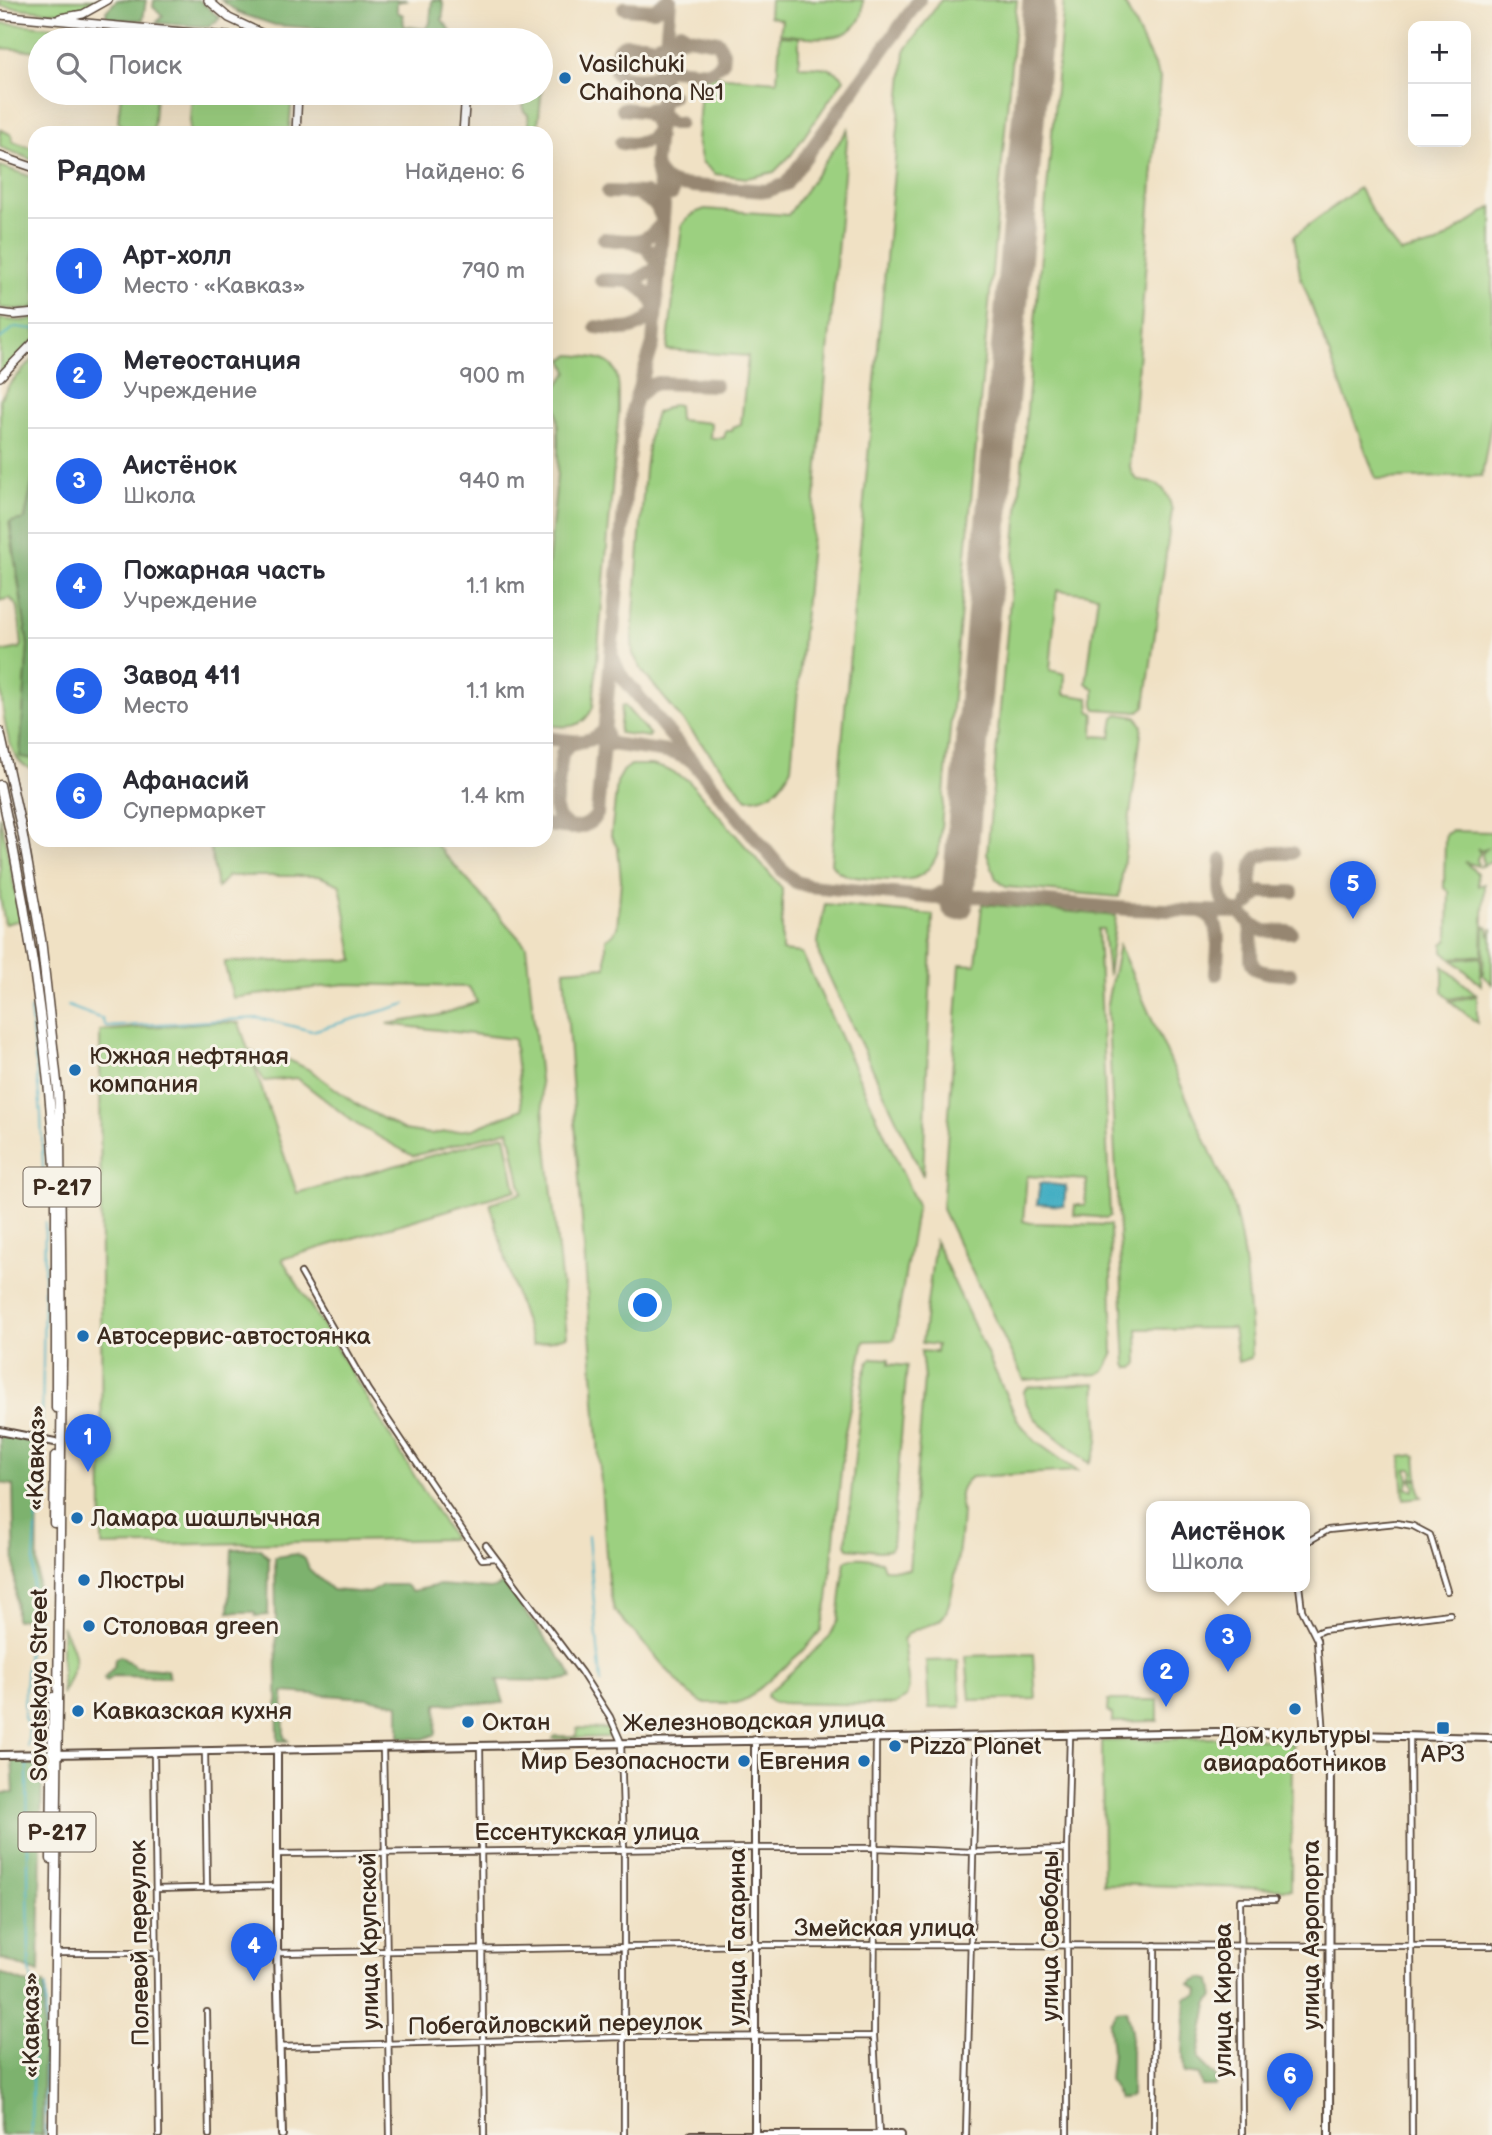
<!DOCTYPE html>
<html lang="ru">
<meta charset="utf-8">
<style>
body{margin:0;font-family:"Balsamiq Sans",sans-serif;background:#f7f7f7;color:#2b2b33}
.controls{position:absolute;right:21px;top:21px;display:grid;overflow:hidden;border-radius:14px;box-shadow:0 7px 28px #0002}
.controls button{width:63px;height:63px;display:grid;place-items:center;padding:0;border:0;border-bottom:2px solid #e1e1e2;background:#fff;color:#2b2b33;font:35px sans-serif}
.you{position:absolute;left:646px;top:1306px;width:24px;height:24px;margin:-18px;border:5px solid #fff;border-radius:50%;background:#1a73e8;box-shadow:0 0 0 10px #1a73e833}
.badge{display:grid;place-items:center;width:46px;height:46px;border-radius:50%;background:#2563eb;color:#fff;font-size:23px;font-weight:700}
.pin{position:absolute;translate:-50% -58px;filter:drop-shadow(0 2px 4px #0008)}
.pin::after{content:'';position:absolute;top:37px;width:24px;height:21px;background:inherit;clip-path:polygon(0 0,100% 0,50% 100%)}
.popup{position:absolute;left:1146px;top:1501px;width:164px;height:91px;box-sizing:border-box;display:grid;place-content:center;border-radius:14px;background:#fff;filter:drop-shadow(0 2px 5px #0005);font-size:23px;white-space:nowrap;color:#7c7c81}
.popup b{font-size:26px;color:#2b2b33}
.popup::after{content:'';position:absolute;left:50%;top:100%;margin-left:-14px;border:14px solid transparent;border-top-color:#fff}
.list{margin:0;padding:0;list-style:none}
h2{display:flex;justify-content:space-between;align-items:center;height:91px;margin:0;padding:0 28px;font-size:30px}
h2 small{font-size:23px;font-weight:400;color:#7c7c81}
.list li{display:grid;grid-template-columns:46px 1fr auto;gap:21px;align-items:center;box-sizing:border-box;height:105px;padding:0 28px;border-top:2px solid #e1e1e2}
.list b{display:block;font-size:26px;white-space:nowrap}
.list p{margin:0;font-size:23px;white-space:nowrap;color:#7c7c81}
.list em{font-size:23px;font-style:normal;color:#7c7c81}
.icon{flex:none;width:38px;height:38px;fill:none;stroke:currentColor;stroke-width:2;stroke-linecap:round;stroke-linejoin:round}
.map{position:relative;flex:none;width:1492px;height:2135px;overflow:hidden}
.search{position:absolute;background:#fff;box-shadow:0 7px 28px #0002;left:28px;top:28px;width:525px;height:77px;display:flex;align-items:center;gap:18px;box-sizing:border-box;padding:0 24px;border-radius:38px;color:#7c7c81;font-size:26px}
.panel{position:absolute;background:#fff;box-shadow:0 7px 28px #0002;left:28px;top:126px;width:525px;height:721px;border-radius:21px}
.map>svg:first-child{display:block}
.green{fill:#9cd080;stroke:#6c7d4f;stroke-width:2}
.forest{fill:#7db26e;stroke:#5c6e46;stroke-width:2}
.water{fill:#44afc3;stroke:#406c70;stroke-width:2}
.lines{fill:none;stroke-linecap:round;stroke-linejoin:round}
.stream{stroke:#44afc3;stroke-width:2}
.taxiway{stroke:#968671;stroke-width:14}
.runway{stroke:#968671;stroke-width:33}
.street-casing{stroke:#564537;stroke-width:8}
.secondary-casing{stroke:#564537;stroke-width:10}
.primary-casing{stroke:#564537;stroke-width:10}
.highway-casing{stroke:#564537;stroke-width:11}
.street{stroke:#fff;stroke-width:4.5}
.secondary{stroke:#fff;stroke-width:6}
.primary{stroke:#fff;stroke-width:7}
.highway{stroke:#fff;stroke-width:8}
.poi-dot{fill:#1f6fb2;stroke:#f7f3e8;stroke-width:2.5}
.labels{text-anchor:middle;stroke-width:6;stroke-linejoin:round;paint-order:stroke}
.shield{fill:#f7f3e8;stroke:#73665b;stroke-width:2}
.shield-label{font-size:23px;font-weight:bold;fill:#3b2a1e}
.poi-label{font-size:24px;fill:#3b2a1e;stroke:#f7f3e8;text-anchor:start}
.street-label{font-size:24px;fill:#3b2a1e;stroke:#f7f3e8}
</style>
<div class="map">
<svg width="1492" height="2135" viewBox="0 0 1492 2135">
<rect width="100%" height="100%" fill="#f7f3e8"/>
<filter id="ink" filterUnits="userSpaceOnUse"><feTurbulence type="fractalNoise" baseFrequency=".0143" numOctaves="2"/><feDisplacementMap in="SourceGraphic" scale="14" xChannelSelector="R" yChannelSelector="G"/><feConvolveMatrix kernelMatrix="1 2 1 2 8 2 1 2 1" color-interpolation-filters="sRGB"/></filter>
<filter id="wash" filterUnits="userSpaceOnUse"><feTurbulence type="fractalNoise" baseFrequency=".00686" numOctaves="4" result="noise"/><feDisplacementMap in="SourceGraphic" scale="28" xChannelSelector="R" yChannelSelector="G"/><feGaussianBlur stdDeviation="1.57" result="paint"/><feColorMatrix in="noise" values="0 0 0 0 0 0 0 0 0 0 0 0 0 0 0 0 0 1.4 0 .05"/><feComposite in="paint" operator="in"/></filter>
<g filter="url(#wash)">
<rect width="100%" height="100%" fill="#f0e1c4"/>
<path class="green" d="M0 0H102L79 12 62 13 0 6Z
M770 0H863C863 5 863 12 861 17 848 47 805 36 780 34L782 20 769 16Z
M941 0H1017L939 849C936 861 927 873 915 878 902 882 856 879 843 874 838 872 834 868 831 863L905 51Z
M1064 0H1123L1160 78 1130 467C1137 497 1163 464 1172 511L1145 706 1138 712 1096 709 1094 705V689L1086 683 1098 595 1057 590 1050 670 1065 674 1064 694 1089 698 1090 712 1094 713 1093 736 1111 737 1114 717 1118 714 1137 717 1142 726 1119 897 1006 887 996 879 987 854Z
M0 23 226 40H40V51L0 48Z
M780 36 799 37V66C814 67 835 65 844 79L791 155 774 172 747 178 715 174 702 162 697 141 702 75 777 81Z
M541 78H543L538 126 529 125 528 115 523 110 524 100H528V93H541Z
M121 93H156L153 133H120L121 123 118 122Z
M192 93H288L292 96 289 130 286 133H189Z
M0 129 12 135V141L35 149V161L0 147Z
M848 129 791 768C781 788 771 799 747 799L643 672 633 654 632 639 645 469 650 431 656 413 674 404 678 405 679 420 711 423 710 438H724L726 431H732L733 427 741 424 748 356 667 350 682 225C688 216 695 212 705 209L788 215Z
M0 166 35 178V307L24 310 0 308Z
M1359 188 1386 235 1401 253 1437 244 1492 207V417L1482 476 1376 479 1300 275 1294 236Z
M0 319 20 321 35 319V339L0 373Z
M571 355C618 359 619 364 619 410L593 707C584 729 566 728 546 725 546 678 543 629 547 581 551 522 565 448 554 390L568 372 563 359Z
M35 357 34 474 25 519 9 523 28 646 20 756 35 759V769C0 768 0 679 0 652L20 648 22 645 18 607 10 598 0 601V399L10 384Z
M624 705 650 735 649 737 619 733 622 706Z
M631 765H652L666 769 688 780 782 888V951L802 953 917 1205 894 1340 864 1341 845 1432 828 1600 821 1630 807 1647 749 1698 737 1703H703L688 1693 614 1610 608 1582 564 970 606 967V939L613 934 617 928 621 880 618 849 611 836 617 782 624 770Z
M0 815 21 920 5 924 0 897Z
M1452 831 1492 832V862L1481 866 1483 863 1482 854 1486 849 1481 851 1477 848 1480 853 1477 859 1478 866 1465 862 1477 873 1478 886 1484 884 1482 955 1450 958 1443 952V944L1448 940 1449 891 1444 887 1445 839 1446 834Z
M209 840H432L526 946 567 1336 533 1345 517 1299 490 1203 522 1193 509 1130 413 1156 356 1124 297 1078 264 1081 252 1060 297 1193 505 1135 516 1190 282 1259 453 1539 102 1546 100 1031 215 1022 239 1023 248 1049 267 1060 281 1056 310 1070 356 1104 404 1130 430 1134 473 1129 522 1109 514 1039 387 1024 440 1015 477 1002 469 987 345 984 233 998 224 962 354 960 340 885 319 876H228L217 888Z
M825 904 933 915 923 1176 819 955 818 942Z
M982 904 1116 916 1108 976 1103 929H1098L1110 1216 1107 1218 1074 1215 1075 1205H1085L1087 1180 1027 1176 1023 1221 1031 1223 1110 1225 1113 1355 1105 1370 1098 1374 1024 1380 942 1209 960 964 976 965Z
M1484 926 1488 928 1489 937 1492 928V984L1483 975Z
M1119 945 1231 1198C1246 1245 1247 1295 1252 1345L1251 1358 1238 1362 1233 1328 1137 1329 1138 1363 1134 1368H1128L1126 1364 1107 1003Z
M1481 957V985L1453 960Z
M1443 966 1476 994 1449 999 1443 991Z
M1476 996 1477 997V1023L1450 1001Z
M935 1241 1018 1421 1035 1441 1077 1471 971 1477C966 1481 960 1488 960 1495 959 1500 962 1506 962 1511 961 1536 955 1590 946 1612 939 1629 913 1623 903 1640L909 1688 906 1697 894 1705 774 1703 767 1697 768 1693 829 1638 838 1620 845 1561C855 1555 870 1559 881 1561L884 1569 909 1570 924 1378 921 1351 936 1352 937 1345 922 1343Z
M873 1358 889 1359V1364L907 1366 892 1546 889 1550 879 1551 848 1548 846 1544 863 1379 869 1361Z
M1096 1383C1093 1409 1107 1442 1089 1463L1039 1423C1032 1414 1023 1402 1024 1391L1028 1387Z
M1413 1455 1416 1456 1418 1478 1411 1479 1414 1472 1412 1469H1407L1409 1483 1406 1488 1413 1491 1415 1486 1411 1480H1418L1420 1495 1422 1497 1404 1499 1401 1457Z
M62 1626C79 1660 78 1661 62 1695Z
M1033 1654 1036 1699 970 1700 966 1656Z
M958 1660 961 1707 929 1708 926 1661Z
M1108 1700H1158V1721L1112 1722V1714L1107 1711Z
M609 1725 612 1735 608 1737 553 1739 555 1736H576L577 1728 605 1729Z
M1249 1737 1292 1743 1291 1889 1103 1884 1102 1741Z"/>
<path class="forest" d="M117 0H146L143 20 107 19 106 11Z
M154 0H199L220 18 209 27 156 23 163 16 153 7Z
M221 0H409L397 2V12L403 15 404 26 425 29 430 23 432 0H441L444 6 442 20 451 31 444 39 275 25 239 13Z
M35 438V759L20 757 28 645 10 522 25 519 34 474Z
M0 1436 37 1442 38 1618 16 1620 13 1485 0 1483Z
M259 1548 269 1558 268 1615 255 1616V1612H229L232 1549Z
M296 1554 305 1559 309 1569 332 1590 369 1593 383 1585H405L412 1591 439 1585 491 1589 504 1584 569 1670 572 1678 557 1681 497 1680 504 1703 437 1704 436 1734 423 1739 399 1738V1704L368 1698 283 1692 284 1737 288 1741H278L275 1557Z
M120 1656 137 1667 167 1670 169 1677 114 1676 106 1681 104 1678 114 1667 115 1659Z
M12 1758 42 1768 39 1973 0 1958V1793H14Z
M0 1973 36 1987 44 1983 42 2135H0Z
M1201 1978 1211 1980 1214 1997 1208 2004 1198 2059 1216 2077 1215 2086H1202L1199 2075 1184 2073 1183 2053 1186 1998 1198 1995 1199 1990 1190 1984Z
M1126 2010 1131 2031V2096L1119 2099 1109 2079 1112 2052 1109 2022 1117 2011Z"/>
<path class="water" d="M1040 1183 1066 1186 1064 1206 1037 1204Z"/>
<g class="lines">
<path class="stream" d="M0 339 15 327 35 329
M68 1006 102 1019 106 1027 259 1018 312 1031 406 1004
M30 1009 41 1114 44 1191
M42 1431 45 1222
M588 1536 601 1682
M28 1747 29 1728 24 1717V1706L42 1443
M27 1762 29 1963 34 1995 31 2135
M45 2135 46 1986"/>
<path class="taxiway" d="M624 8 654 10 668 0
M680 32 688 37 718 42 723 52 722 62
M659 43 688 37
M626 44C633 44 642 43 649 45 665 49 669 71 651 77 643 80 626 78 618 75L616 72 618 49Z
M664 59 672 69 710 72 722 63
M672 96C662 99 660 105 661 114L671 123H679
M623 109 643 111 651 109
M621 143C638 145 650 144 658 128L653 118 643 111
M657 170 664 180 678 185 767 191 786 184 919 0
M608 192 646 193
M604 239C631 241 646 247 663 221L656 205 639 195 664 196 672 194
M601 280 635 281 657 268 659 265 647 248 634 242
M596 327C623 330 638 334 656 309 650 295 644 288 630 282
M638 396 649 386 657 383 715 385
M612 656 620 674 784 872 796 882 809 886 936 898 980 896 1129 909 1239 912 1253 925 1264 931 1291 932
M546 738C567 740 590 748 605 729L607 740 612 744 674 753 688 759
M546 825C565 827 586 834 597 814L633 407 653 344 664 206 655 163 670 0
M571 828 559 819 555 807 562 753 569 746 578 742
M1222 860C1221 878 1215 900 1232 911
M935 896 949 889 960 870
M1251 899C1251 860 1248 851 1292 853
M1248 904 1259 892H1292
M1201 911C1225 919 1217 954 1216 974
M1249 920C1259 958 1232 974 1290 974"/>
<path class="runway" d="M957 904 1039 0"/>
</g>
</g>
<g filter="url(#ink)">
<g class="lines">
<g class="street-casing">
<path id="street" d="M301 1273 368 1390 482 1559 495 1558
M1305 1543 1328 1530 1396 1523 1413 1526 1430 1535 1447 1591
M486 1545 581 1672 610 1717 621 1742 624 1850V2135
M1299 1586 1302 1610 1317 1640 1324 1735
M1314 1634 1323 1630 1450 1614
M1410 1736 1412 2135
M876 1738 874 2036 879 2135
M480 1745 484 2135
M383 1747 390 2135
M205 1751 207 1887
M154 1752 159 2135
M277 1854 756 1848H877L974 1852 1067 1849
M156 1889 277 1886
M55 1953H156
M277 1953 755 1945 1492 1946
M207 2012 209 2135
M280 2047 624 2037 874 2036
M966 2135 976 1738
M1067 2135V1849L1070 1736
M1154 2135 1155 1945
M1242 2135 1240 1900H1275"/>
</g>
<g class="secondary-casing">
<path id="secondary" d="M0 1431 55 1442
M277 1749V1953L282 2135
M0 1755 1216 1732 1492 1738
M691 2135H901
M755 2135V1740
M1329 2135 1330 1736"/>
</g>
<g class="primary-casing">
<path id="primary" d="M208 0 229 18 276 40
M0 15 269 40
M60 18 83 14 108 0
M296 133 298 93
M463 133 466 93
M0 156 35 168
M0 313 15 315 35 313
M0 377 35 341"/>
</g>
<g class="highway-casing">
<path id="highway" d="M0 732 22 831 41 939 58 1091 60 1137 62 1360 53 2135
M0 785C29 915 48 1048 56 1181V1408
M54 1523 55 1456
M51 1859 53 1697"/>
</g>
<use href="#street" class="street"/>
<use href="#secondary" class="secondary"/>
<use href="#primary" class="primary"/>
<use href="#highway" class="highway"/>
</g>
</g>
<g class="poi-dot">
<circle cx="565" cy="78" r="7"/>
<circle cx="75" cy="1070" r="7"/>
<circle cx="83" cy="1336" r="7"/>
<circle cx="77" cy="1518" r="7"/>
<circle cx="84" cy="1580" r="7"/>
<circle cx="89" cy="1626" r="7"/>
<circle cx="1295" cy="1709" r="7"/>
<circle cx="78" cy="1711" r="7"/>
<circle cx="468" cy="1722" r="7"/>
<rect x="1436" y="1721" width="14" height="14" rx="3.5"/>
<circle cx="895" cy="1746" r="7"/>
<circle cx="744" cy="1761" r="7"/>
<circle cx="864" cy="1761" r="7"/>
</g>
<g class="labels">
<g class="shield">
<rect x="23.5" y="1167.5" width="77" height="39" rx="5"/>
<rect x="18.5" y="1812.5" width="77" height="39" rx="5"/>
</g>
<g class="shield-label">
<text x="62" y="1195">Р-217</text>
<text x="57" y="1840">Р-217</text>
</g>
<g class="poi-label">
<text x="579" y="72">Vasilchuki<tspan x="579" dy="28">Chaihona №1</tspan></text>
<text x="89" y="1064">Южная нефтяная<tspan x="89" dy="28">компания</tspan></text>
<text x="97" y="1344">Автосервис-автостоянка</text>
<text x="91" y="1526">Ламара шашлычная</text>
<text x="98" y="1588">Люстры</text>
<text x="103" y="1634">Столовая green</text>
<text x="92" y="1719">Кавказская кухня</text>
<text x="482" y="1730">Октан</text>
<text x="1295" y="1743" text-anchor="middle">Дом культуры<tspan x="1295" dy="28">авиаработников</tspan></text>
<text x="909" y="1754">Pizza Planet</text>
<text x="1443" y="1762" text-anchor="middle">АРЗ</text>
<text x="730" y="1769" text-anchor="end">Мир Безопасности</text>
<text x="850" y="1769" text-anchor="end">Евгения</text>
</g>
<g class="street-label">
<text transform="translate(36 1458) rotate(-89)" y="8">«Кавказ»</text>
<text transform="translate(39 1685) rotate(-90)" y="8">Sovetskaya Street</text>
<text transform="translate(754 1721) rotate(-1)" y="8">Железноводская улица</text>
<text x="587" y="1840">Ессентукская улица</text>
<text x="885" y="1936">Змейская улица</text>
<text transform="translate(1311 1935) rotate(-90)" y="8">улица Аэропорта</text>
<text transform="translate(1050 1936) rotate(-90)" y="8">улица Свободы</text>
<text transform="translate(737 1937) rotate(-90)" y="8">улица Гагарина</text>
<text transform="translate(369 1941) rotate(-91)" y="8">улица Крупской</text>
<text transform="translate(139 1943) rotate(-91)" y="8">Полевой переулок</text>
<text transform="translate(1223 2000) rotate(-90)" y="8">улица Кирова</text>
<text transform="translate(555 2024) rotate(-1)" y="8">Побегайловский переулок</text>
<text transform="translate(31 2025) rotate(-90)" y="8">«Кавказ»</text>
</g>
</g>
</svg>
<div class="controls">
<button>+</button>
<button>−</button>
</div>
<div class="you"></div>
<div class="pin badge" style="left:88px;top:1472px">1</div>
<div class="pin badge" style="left:1166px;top:1707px">2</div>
<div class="pin badge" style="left:1228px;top:1672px">3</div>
<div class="popup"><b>Аистёнок</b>Школа</div>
<div class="pin badge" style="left:254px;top:1981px">4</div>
<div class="pin badge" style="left:1353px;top:919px">5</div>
<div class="pin badge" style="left:1290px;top:2111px">6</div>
<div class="search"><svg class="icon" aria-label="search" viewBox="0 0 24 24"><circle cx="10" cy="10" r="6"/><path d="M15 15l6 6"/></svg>Поиск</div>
<section class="panel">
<h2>Рядом<small>Найдено: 6</small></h2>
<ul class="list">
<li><span class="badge">1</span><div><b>Арт-холл</b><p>Место · «Кавказ»</p></div><em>790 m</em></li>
<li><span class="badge">2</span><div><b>Метеостанция</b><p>Учреждение</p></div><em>900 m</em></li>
<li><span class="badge">3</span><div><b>Аистёнок</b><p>Школа</p></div><em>940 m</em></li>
<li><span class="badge">4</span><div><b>Пожарная часть</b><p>Учреждение</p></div><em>1.1 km</em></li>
<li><span class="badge">5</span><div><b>Завод 411</b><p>Место</p></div><em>1.1 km</em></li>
<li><span class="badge">6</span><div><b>Афанасий</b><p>Супермаркет</p></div><em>1.4 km</em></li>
</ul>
</section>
</div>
